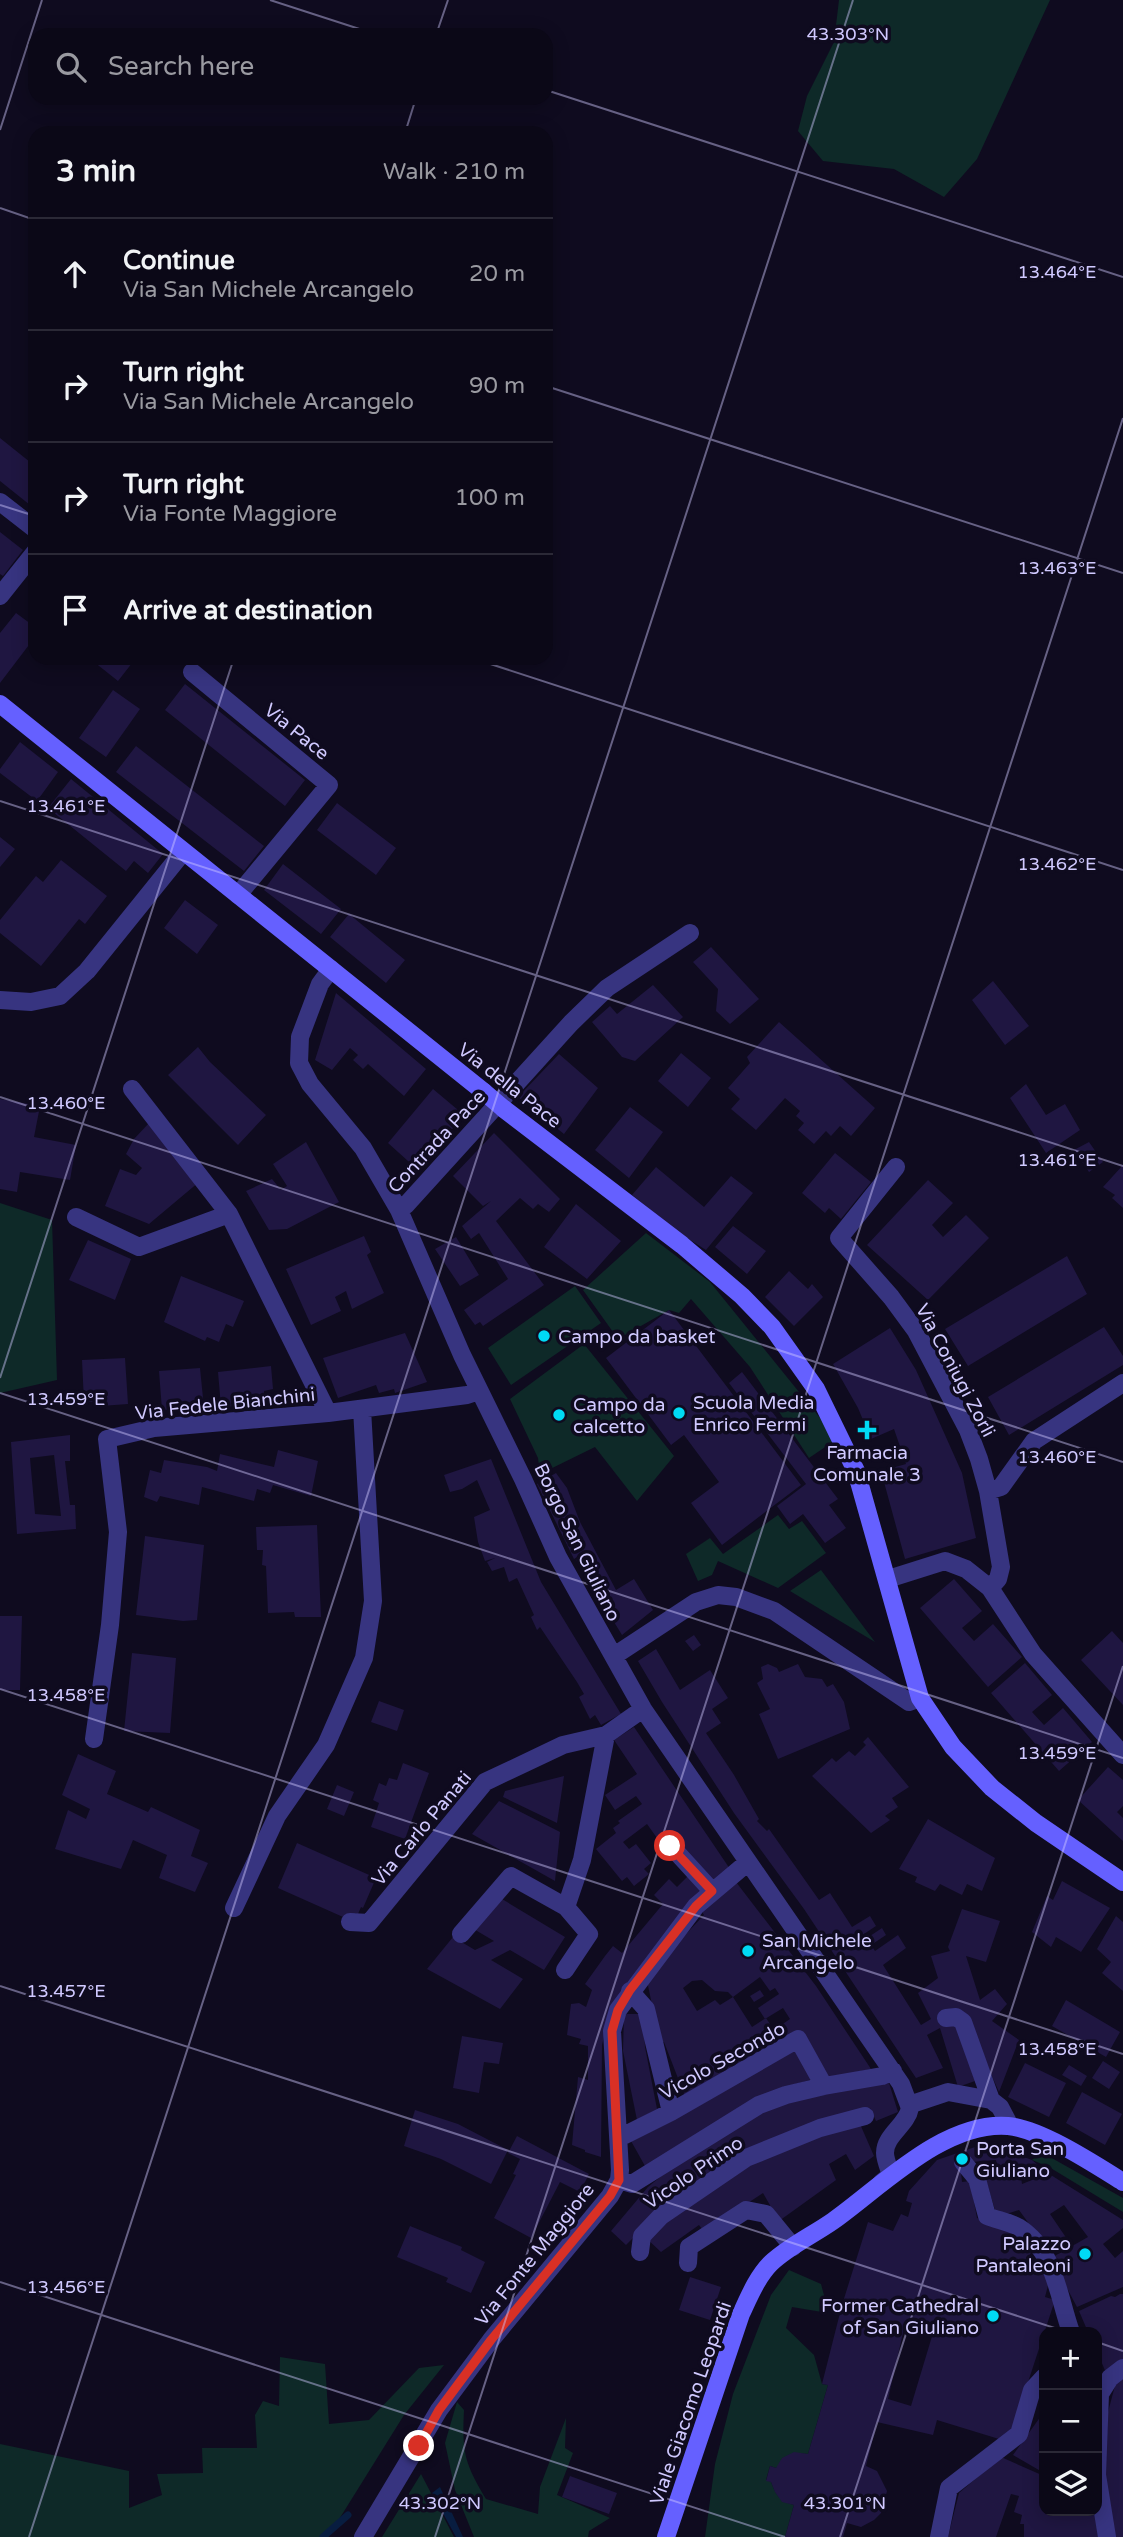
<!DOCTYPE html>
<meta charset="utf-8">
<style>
body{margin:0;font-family:"Varela Round",sans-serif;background:#191624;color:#f1f3f6}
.controls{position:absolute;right:21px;bottom:21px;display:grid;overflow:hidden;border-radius:14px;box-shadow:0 4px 18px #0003}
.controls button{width:63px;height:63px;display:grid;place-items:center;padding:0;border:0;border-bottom:2px solid #2b2936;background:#0b0817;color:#f1f3f6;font:35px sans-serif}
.stop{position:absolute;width:21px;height:21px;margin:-16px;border:5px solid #d93025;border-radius:50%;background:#fff}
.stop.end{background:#d93025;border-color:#fff;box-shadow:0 2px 7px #0008}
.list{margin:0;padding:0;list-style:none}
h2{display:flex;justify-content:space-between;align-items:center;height:91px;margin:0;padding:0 28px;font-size:30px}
h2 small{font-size:23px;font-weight:400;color:#9a9aa1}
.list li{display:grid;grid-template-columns:46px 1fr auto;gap:21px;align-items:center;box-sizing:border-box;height:112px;padding:0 28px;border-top:2px solid #2b2936}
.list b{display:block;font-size:26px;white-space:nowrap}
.list p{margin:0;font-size:23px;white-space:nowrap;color:#9a9aa1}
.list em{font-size:23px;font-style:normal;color:#9a9aa1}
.icon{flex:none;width:38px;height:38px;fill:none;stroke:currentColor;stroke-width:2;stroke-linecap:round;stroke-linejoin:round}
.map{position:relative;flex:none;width:1123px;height:2537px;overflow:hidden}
.search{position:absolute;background:#0b0817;box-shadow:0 4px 18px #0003;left:28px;top:28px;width:525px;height:77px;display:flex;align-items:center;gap:18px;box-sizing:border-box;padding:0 24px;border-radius:21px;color:#9a9aa1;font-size:26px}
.panel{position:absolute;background:#0b0817;box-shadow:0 4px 18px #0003;left:28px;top:126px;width:525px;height:539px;border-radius:21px}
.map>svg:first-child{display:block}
.green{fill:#0e2928}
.water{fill:#081d40}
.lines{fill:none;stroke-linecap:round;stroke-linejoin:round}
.stream{stroke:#081d40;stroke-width:7}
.building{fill:#1f1641;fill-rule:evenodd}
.minor{stroke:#373480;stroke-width:18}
.secondary{stroke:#6560ff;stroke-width:18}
.secondary-bridge{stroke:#6560ff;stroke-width:18}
.route{stroke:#d93025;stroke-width:9}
.ticks{fill:none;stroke:#d0c9ff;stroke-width:2;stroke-opacity:0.45}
.poi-dot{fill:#00daf4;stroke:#0f0b1f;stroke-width:2.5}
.labels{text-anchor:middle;stroke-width:7;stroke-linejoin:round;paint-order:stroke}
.street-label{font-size:19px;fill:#d0c9ff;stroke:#0f0b1f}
.poi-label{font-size:19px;fill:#d0c9ff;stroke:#0f0b1f;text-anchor:start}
.ticks-label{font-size:18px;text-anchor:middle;fill:#d0c9ff;stroke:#0f0b1f;stroke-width:7;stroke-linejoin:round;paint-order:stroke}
</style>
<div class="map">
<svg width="1123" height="2537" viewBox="0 0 1123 2537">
<rect width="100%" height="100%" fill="#0f0b1f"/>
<path class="green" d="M839 0H1050L977 159 944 197 894 169 823 161 798 131 807 96 834 42Z
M0 1203 52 1220 57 1380 0 1393Z
M646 1233 710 1282 837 1439 809 1458 750 1367 691 1299 679 1313 669 1310 618 1339 583 1290Z
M575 1286 601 1323 511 1385 488 1348Z
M584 1344 674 1456 637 1501 595 1447 540 1474 538 1458 510 1399Z
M778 1515 789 1529 802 1521 826 1553 778 1588 718 1561 712 1575 698 1581 686 1554 710 1538 723 1554Z
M821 1570 875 1642 790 1591Z
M1041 2152 1123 2198V2212L1049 2167 1032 2160Z
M789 2270 821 2284 825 2299 822 2312 792 2307 786 2328 814 2355 822 2384 828 2385 808 2454 794 2453 776 2468 770 2466 766 2480 771 2482C776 2495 780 2501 794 2505L785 2537H705L715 2464 733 2394 771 2295Z
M280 2357 325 2364 329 2424 369 2420 419 2368 444 2365 404 2415 328 2537H0V2444L129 2471V2508L162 2495 157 2474 203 2473 202 2448H257L255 2415 263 2401 279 2406Z
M457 2402 464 2410C462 2452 464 2462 486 2499L538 2514 540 2487 566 2418 565 2448 573 2453 557 2495 610 2518 589 2531 588 2537H474L455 2490 445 2443Z
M421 2474 454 2537H382Z"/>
<path class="water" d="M440 2487 463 2537H456L432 2493Z"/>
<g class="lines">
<path class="stream" d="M323 2537 348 2515"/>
</g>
<path class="building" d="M0 438 35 466V509L0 481Z
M0 532 23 550 3 576 0 574Z
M16 613 35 627V637L0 683V633Z
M89 658H136L118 681Z
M185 684 305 780 285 806 165 710Z
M113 690 140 709 106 757 79 738Z
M20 742 58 772 37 801 0 773V769Z
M136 746 264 846 244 871 116 772Z
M71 779 163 854 148 873 134 861 126 871 48 808Z
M337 803 396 848 376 875 317 830Z
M0 837 15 849 0 867Z
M61 860 107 896 85 924 79 919 41 966 0 933V920L36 876 43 882Z
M283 864 341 909 321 934 264 890Z
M185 900 218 925 197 954 164 928Z
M349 914 405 960 386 983 330 937Z
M711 947 759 999 730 1024 716 1011 718 989 693 962Z
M993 981 1029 1026 1005 1045 972 1000Z
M653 985 683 1017 635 1061 622 1057 592 1022 610 1006 617 1014Z
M336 993 426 1069 404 1096 368 1064 363 1069 353 1060 358 1055 350 1048 332 1070 315 1060Z
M779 1022 875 1108 851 1136 840 1126 831 1136 826 1131 814 1144 798 1130 804 1123 796 1116 800 1111 785 1098 756 1130 731 1109 740 1099 728 1088 750 1063 747 1057Z
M198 1047 210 1062 266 1115 238 1145 168 1075Z
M681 1053 711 1078 688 1107 658 1081Z
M559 1054 598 1088 564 1134 518 1097Z
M1026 1084 1046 1115 1065 1104 1080 1130 1046 1153 1010 1098Z
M433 1089 464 1115 418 1170 388 1143Z
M0 1099 40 1106 34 1137 76 1145 70 1180 20 1172 17 1192 0 1189Z
M630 1107 663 1132 629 1178 595 1150Z
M149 1123 199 1182 149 1224 105 1206 120 1169 136 1175 142 1168 126 1154 134 1139Z
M494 1133 560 1199 549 1212 538 1204 533 1209 520 1198 496 1221 544 1285 483 1326 480 1322 475 1325 464 1310 508 1279 479 1233 471 1239 462 1226 491 1201 483 1206 453 1176Z
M306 1142 339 1202 287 1229 269 1230 246 1191 272 1179 281 1190 287 1186 273 1164Z
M1089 1142 1103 1162 1089 1172 1074 1150Z
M835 1153 871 1182 841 1219 829 1208 825 1213 802 1193Z
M1123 1165V1208L1112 1198 1115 1195 1103 1187Z
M656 1167 704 1207 731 1176 753 1193 706 1250 682 1235 632 1195Z
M928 1180 953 1203 932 1225 943 1237 966 1215 989 1238 928 1300 867 1245Z
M576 1204 621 1241 587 1279 544 1247Z
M733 1226 766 1251 747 1274 715 1247Z
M364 1236 371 1252 367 1255 384 1293 352 1309 346 1291 335 1297 341 1311 311 1325 286 1269Z
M456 1237 479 1275 460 1286 435 1249Z
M88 1240 131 1259 115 1300 69 1280Z
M1067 1256 1087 1294 968 1366 945 1329Z
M789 1271 808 1289 812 1284 823 1297 794 1326 765 1297Z
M181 1276 244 1301 233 1327 226 1324 219 1342 207 1337 205 1341 164 1322Z
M669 1310 801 1485 722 1545 691 1503 719 1482 684 1435 671 1445 606 1358Z
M1104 1327 1123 1356V1365L1009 1435 988 1397Z
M890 1328 916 1370 962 1473 976 1538 905 1559 881 1471 906 1464 894 1429 871 1439 858 1408 833 1364Z
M405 1333 427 1382 395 1393 394 1389 379 1393 376 1385 338 1398 323 1358Z
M125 1358 128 1404 101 1406 100 1402H84L82 1360Z
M271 1366 273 1389 264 1391V1404L221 1407 218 1372Z
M200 1368 204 1408 162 1410 159 1371Z
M742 1372 838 1499 829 1505 846 1528 825 1543 803 1514 790 1524 777 1506 806 1484 729 1383Z
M70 1435V1461H65L70 1505H75L76 1529 17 1534 11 1442ZM54 1455 61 1516 35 1514 30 1458Z
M278 1450 318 1461 311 1496 273 1485 270 1493 257 1489 254 1501 202 1487 199 1505 160 1496 157 1502 144 1497 150 1470 161 1473 164 1460 207 1467 217 1471 220 1454 274 1467Z
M491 1459 541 1582 621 1714 601 1725 595 1715 590 1719 579 1697 584 1694 577 1682 540 1627 537 1630 531 1617 534 1615 517 1578 509 1582 504 1567 492 1571 487 1562 495 1558 485 1561 478 1542 474 1517 490 1510 477 1480 462 1489 450 1492 444 1475Z
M556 1473 567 1488 580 1522 616 1590 634 1579 653 1610 622 1635 576 1560 582 1554 574 1559 537 1484Z
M317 1525 321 1617H295L294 1612 268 1613 266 1566 262 1565 263 1550H257L256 1527Z
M145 1536 204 1545 197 1620 183 1621 136 1615Z
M954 1579 982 1611 962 1628 974 1641 993 1624 1022 1657 988 1687 920 1608Z
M0 1616H22L20 1690H0Z
M1112 1631 1123 1643V1705L1081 1660Z
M694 1635 701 1645 693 1651 685 1641Z
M656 1649 680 1690 710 1670 728 1698 712 1709 721 1723 706 1733 734 1775 759 1819 757 1821 767 1831 769 1829 819 1900 830 1893 852 1927 870 1916 876 1926 864 1934 867 1938 882 1928 886 1935 871 1945 875 1951 898 1935 906 1948 883 1965 921 2025 931 2019 918 1993 938 1978 931 1956 950 1951 948 1947 962 1909 1000 1921 986 1962 966 1956 980 2000 995 1989 1007 2004 992 2021 1019 2040 999 2092 980 2049 955 2020 975 2081 958 2087 940 2028 927 2035 943 2068 916 2078 804 1909 734 1813 662 1702 638 1661Z
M132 1653 176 1658 170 1733 124 1731Z
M1025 1663 1052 1695 1032 1712 1044 1725 1063 1708 1092 1742 1059 1771 991 1693Z
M768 1664 777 1668 779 1672 798 1664 805 1677 822 1679 827 1687 833 1684 844 1702 850 1729 778 1759 759 1714 770 1709 757 1683 763 1679 761 1667Z
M379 1701 404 1710 397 1731 371 1722Z
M634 1727 730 1869 711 1884 674 1837 662 1845 647 1824 623 1842 629 1849 636 1844 651 1863 644 1869 649 1874 634 1886 627 1877 622 1881 596 1849 616 1833 613 1828 620 1823 618 1821 642 1804 636 1796 615 1810 605 1795 637 1774 614 1740Z
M868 1737 909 1787 892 1798 898 1807 885 1816 890 1820 871 1833 812 1776 832 1758 836 1762 849 1751 855 1756 866 1745 863 1742Z
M78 1754 116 1771 107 1794 148 1812 151 1807 200 1830 191 1856 208 1863 195 1892 159 1878 167 1855 133 1840 121 1869 55 1849 68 1810 86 1819 90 1809 62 1795Z
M403 1763 429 1773 405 1839 371 1827 379 1803 373 1800 379 1783 386 1786 389 1778 397 1780Z
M1108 1767 1123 1780V1806L1117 1812 1123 1818V1841L1078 1800Z
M564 1776 557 1823 503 1797 505 1791Z
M337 1785 354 1792 344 1816 327 1809Z
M499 1801 560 1832 555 1881 472 1834Z
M928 1819 995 1858 982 1891 967 1884 962 1895 940 1884 935 1891 915 1882 917 1877 899 1869Z
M297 1843 376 1878 363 1908 361 1907 358 1914 355 1913 352 1921 278 1888Z
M689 1875 706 1890 607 2023 602 2045 601 2157 585 2152V2150L572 2145 578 2077 588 2080V2046L579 2044 581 2039 567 2035 571 2004 579 2003 586 2007 592 1990 585 1984 605 1956 613 1946 622 1953 663 1904 654 1895 669 1879 677 1887Z
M1062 1881 1110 1908 1081 1952 1056 1937 1051 1947 1032 1932 1047 1896 1053 1900Z
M736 1882 816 1986 871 2069 823 2079 796 2030 686 2099 664 2042 660 2043 646 1976 704 1915 699 1907ZM760 1977 770 1991 775 1988 779 1994 758 2008 765 2019 783 2008 790 2019 774 2030 766 2018 752 2027 733 1997ZM702 1980 715 1991 728 1992 733 1997 720 2005 715 2000 697 2011 683 1988 692 1981Z
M497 1896 565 1937 544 1970 510 1950 491 1960 523 1979 500 2009 427 1969 453 1937 475 1950 494 1941 472 1928Z
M1116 1916 1123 1922V1991L1102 1973 1111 1962 1097 1949Z
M760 1990 764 1996 754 2002 750 1996Z
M1066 2000 1120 2032 1106 2057 1052 2026Z
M624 2014H643L645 2047 657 2109 637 2120 623 2051Z
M462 2036 503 2043 499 2064 484 2062 479 2093 453 2088Z
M798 2045 817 2078 781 2088 645 2166 631 2141Z
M1103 2061 1120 2072 1109 2089 1092 2078Z
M1025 2063 1066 2083 1049 2117 1008 2097Z
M1069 2065 1087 2076 1081 2086 1062 2075Z
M889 2083 898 2112 876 2121 870 2108 812 2123 648 2223 626 2245 611 2231 648 2187 672 2167 762 2112 790 2102 850 2087Z
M1082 2092 1122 2114 1105 2145 1066 2123Z
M415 2110 458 2124 508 2150 491 2184 441 2159 404 2146Z
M860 2124 874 2156 855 2170 846 2154 829 2164 836 2180 779 2221 763 2193 704 2232 699 2225 661 2252 646 2238 690 2201 770 2154 822 2134Z
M517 2136 589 2174 580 2192 560 2182 531 2238 494 2218 516 2175 513 2174 520 2159 508 2153Z
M995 2146 1032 2160 1046 2172 1123 2220V2228L1103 2244 1115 2258 1123 2251V2287L1077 2307 1051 2258 1088 2237 1064 2205 1050 2214 1067 2239 1048 2250 1019 2210 997 2217 985 2176 998 2173 996 2160 960 2163 962 2182 970 2181 977 2218 1009 2231 1018 2240 1029 2246 1031 2251 1029 2260 1031 2264 1052 2270 1045 2297 1055 2300 1012 2431 999 2439 937 2420 933 2435 877 2422 866 2466 877 2471 887 2491 881 2513 874 2520 861 2527 847 2523 843 2537H785L794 2505 782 2502 775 2492 771 2482 766 2481 770 2466 776 2468 782 2458 794 2452 808 2454 828 2385 822 2384 842 2305 868 2222 893 2231 901 2214 908 2217 912 2203 906 2201 909 2191 937 2160 975 2147ZM1023 2168 1037 2178 1022 2184 1020 2171ZM905 2324 933 2333 911 2406 888 2399Z
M410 2226 462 2247 461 2250 485 2262 471 2293 446 2282 448 2278 397 2257Z
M690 2277 721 2287 710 2320 679 2310Z
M1120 2294H1123V2360L1106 2373 1097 2351V2332H1088L1079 2311 1111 2296 1115 2297Z
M1123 2377V2537H1114L1104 2485 1108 2412 1116 2382Z
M1043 2407 1044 2408V2473L1013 2455 1041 2416Z
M1001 2457 1044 2476V2511H1097L1101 2537H1024V2524H1020L1022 2515 1014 2512 1019 2496 1011 2494 996 2537H948L959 2493Z
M570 2476 617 2493 609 2514 562 2497Z"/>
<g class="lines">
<path class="minor" d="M0 502 35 529
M0 596 35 552
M192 672 329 785 238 895
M331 969 320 984 300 1037 299 1063 310 1084 363 1148 399 1210 462 1355 523 1479 558 1557 643 1709 901 2084 910 2108C907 2125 885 2135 885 2153 885 2159 889 2169 891 2175L881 2183
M0 1000 31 1002 60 996 87 971 183 852
M132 1089 229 1214 328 1413
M896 1167 839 1238 891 1297 916 1331 968 1430 979 1459 988 1491 1001 1567 998 1579 990 1588
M399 1210 406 1205 571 1023 607 988 690 933
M76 1217 139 1247 229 1214
M988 1491 1001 1487 1034 1441 1123 1383
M888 1579 945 1561 966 1569 990 1588 1033 1654 1123 1755
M614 1656 696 1602 718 1595 736 1597 774 1611 909 1702 920 1698
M94 1739 110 1625 118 1532 107 1439 154 1428 328 1413 467 1395 479 1391
M670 1845 712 1891
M234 1908 277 1816 326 1745 364 1658 373 1601 362 1409
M350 1922 369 1923 485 1782 563 1745 606 1735 643 1709
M461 1934 511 1876 566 1907
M565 1970 589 1934 566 1907 582 1860 606 1735
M630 1991 646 2009 671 2112
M946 2018 956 2017 963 2022 991 2100
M909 2105 948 2092 991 2100 1000 2107 1010 2126
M619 2138 671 2112 798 2039 824 2086
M963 2162 977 2179 987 2216C997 2220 1009 2222 1018 2227 1055 2250 1058 2296 1071 2332
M619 2180 632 2184 759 2105 786 2095 824 2086 882 2076 893 2071
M640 2252 642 2236 661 2216 746 2158 820 2128 865 2116
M688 2263 689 2247 746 2210 766 2214 793 2247
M1097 2387 1100 2394 1097 2475 1107 2537
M1100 2394 1110 2378 1123 2368
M363 2537 439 2410 491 2340 610 2196 619 2180 620 2170 612 2031 618 2010 696 1906 747 1863
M939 2537 949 2488 1019 2434 1032 2390 1044 2377"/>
<path class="secondary" d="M0 704 484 1092
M504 1109 682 1245 742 1296 772 1327 816 1389 856 1471 920 1698 953 1747 992 1788 1036 1823 1123 1882
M666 2537 741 2314C749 2297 757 2277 771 2263 789 2246 813 2235 833 2221 881 2187 944 2121 1008 2126 1041 2129 1094 2164 1123 2182"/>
<path class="secondary-bridge" d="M484 1092 504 1109"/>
</g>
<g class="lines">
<path class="route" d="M419 2446 439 2410 491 2340 610 2196 619 2180 612 2031 618 2010 630 1990 696 1906 712 1891 670 1846"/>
</g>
<path class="ticks" d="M270 0 378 35M436 35 448 0M546 90 1123 277M0 130 42 0M405 133 416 98M0 208 35 220M546 386 1123 573M0 505 35 516M472 658 1123 870M0 801 1123 1166M0 1097 1123 1462M0 1378 234 658M0 1393 1123 1758M0 1689 1123 2054M0 1986 1067 2332M0 2282 785 2537M1097 2342 1123 2351M29 2537 853 0M435 2537 1123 418M840 2537 1123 1666"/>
<g class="poi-dot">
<circle cx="544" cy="1336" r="7"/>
<circle cx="679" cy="1413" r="7"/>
<circle cx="559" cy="1415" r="7"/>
<path d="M863.5 1419.5h7v7h7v7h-7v7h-7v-7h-7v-7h7z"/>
<circle cx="748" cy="1951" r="7"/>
<circle cx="962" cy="2159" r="7"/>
<circle cx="1085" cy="2254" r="7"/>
<circle cx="993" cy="2316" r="7"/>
</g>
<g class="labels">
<g class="street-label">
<text transform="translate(297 731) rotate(39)" y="7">Via Pace</text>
<text transform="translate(510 1085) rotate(38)" y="7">Via della Pace</text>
<text transform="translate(436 1141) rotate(-47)" y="7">Contrada Pace</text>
<text transform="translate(956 1370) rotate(62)" y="7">Via Coniugi Zorli</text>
<text transform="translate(225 1403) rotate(-6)" y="7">Via Fedele Bianchini</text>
<text transform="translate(578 1542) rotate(64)" y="7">Borgo San Giuliano</text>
<text transform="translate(421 1828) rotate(-50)" y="7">Via Carlo Panati</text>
<text transform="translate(722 2060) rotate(-29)" y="7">Vicolo Secondo</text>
<text transform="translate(693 2172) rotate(-34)" y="7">Vicolo Primo</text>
<text transform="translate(534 2254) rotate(-51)" y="7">Via Fonte Maggiore</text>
<text transform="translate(690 2403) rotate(-71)" y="7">Viale Giacomo Leopardi</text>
</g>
<g class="poi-label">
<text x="558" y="1343">Campo da basket</text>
<text x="693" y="1409">Scuola Media<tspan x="693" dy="22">Enrico Fermi</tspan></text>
<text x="573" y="1411">Campo da<tspan x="573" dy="22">calcetto</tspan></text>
<text x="867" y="1459" text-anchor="middle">Farmacia<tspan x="867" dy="22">Comunale 3</tspan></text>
<text x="762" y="1947">San Michele<tspan x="762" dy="22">Arcangelo</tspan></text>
<text x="976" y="2155">Porta San<tspan x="976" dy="22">Giuliano</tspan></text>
<text x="1071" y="2250" text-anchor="end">Palazzo<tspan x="1071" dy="22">Pantaleoni</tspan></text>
<text x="979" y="2312" text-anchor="end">Former Cathedral<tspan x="979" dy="22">of San Giuliano</tspan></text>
</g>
</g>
<g class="ticks-label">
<text x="848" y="40">43.303°N</text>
<text x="1057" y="278">13.464°E</text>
<text x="1057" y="574">13.463°E</text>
<text x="66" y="812">13.461°E</text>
<text x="1057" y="870">13.462°E</text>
<text x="66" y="1109">13.460°E</text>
<text x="1057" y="1166">13.461°E</text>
<text x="66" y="1405">13.459°E</text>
<text x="1057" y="1463">13.460°E</text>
<text x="66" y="1701">13.458°E</text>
<text x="1057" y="1759">13.459°E</text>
<text x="66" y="1997">13.457°E</text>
<text x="1057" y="2055">13.458°E</text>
<text x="66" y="2293">13.456°E</text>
<text x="440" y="2509">43.302°N</text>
<text x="845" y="2509">43.301°N</text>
</g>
</svg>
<div class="controls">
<button>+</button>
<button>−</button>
<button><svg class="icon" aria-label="layers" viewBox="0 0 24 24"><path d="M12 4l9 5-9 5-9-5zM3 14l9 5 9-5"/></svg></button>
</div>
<div class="stop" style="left:670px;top:1846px"></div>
<div class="stop end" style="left:419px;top:2446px"></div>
<div class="search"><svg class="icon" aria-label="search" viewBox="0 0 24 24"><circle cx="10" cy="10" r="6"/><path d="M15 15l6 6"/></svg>Search here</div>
<section class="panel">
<h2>3 min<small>Walk · 210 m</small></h2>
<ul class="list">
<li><svg class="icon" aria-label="ahead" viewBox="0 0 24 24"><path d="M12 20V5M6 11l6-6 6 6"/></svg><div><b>Continue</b><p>Via San Michele Arcangelo</p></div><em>20 m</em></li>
<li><svg class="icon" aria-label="right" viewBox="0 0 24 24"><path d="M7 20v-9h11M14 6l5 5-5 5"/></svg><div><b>Turn right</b><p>Via San Michele Arcangelo</p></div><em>90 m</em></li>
<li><svg class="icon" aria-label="right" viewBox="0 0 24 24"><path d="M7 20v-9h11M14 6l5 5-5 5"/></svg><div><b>Turn right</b><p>Via Fonte Maggiore</p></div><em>100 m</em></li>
<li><svg class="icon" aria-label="arrive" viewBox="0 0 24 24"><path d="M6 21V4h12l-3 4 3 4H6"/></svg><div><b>Arrive at destination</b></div></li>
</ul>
</section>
</div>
